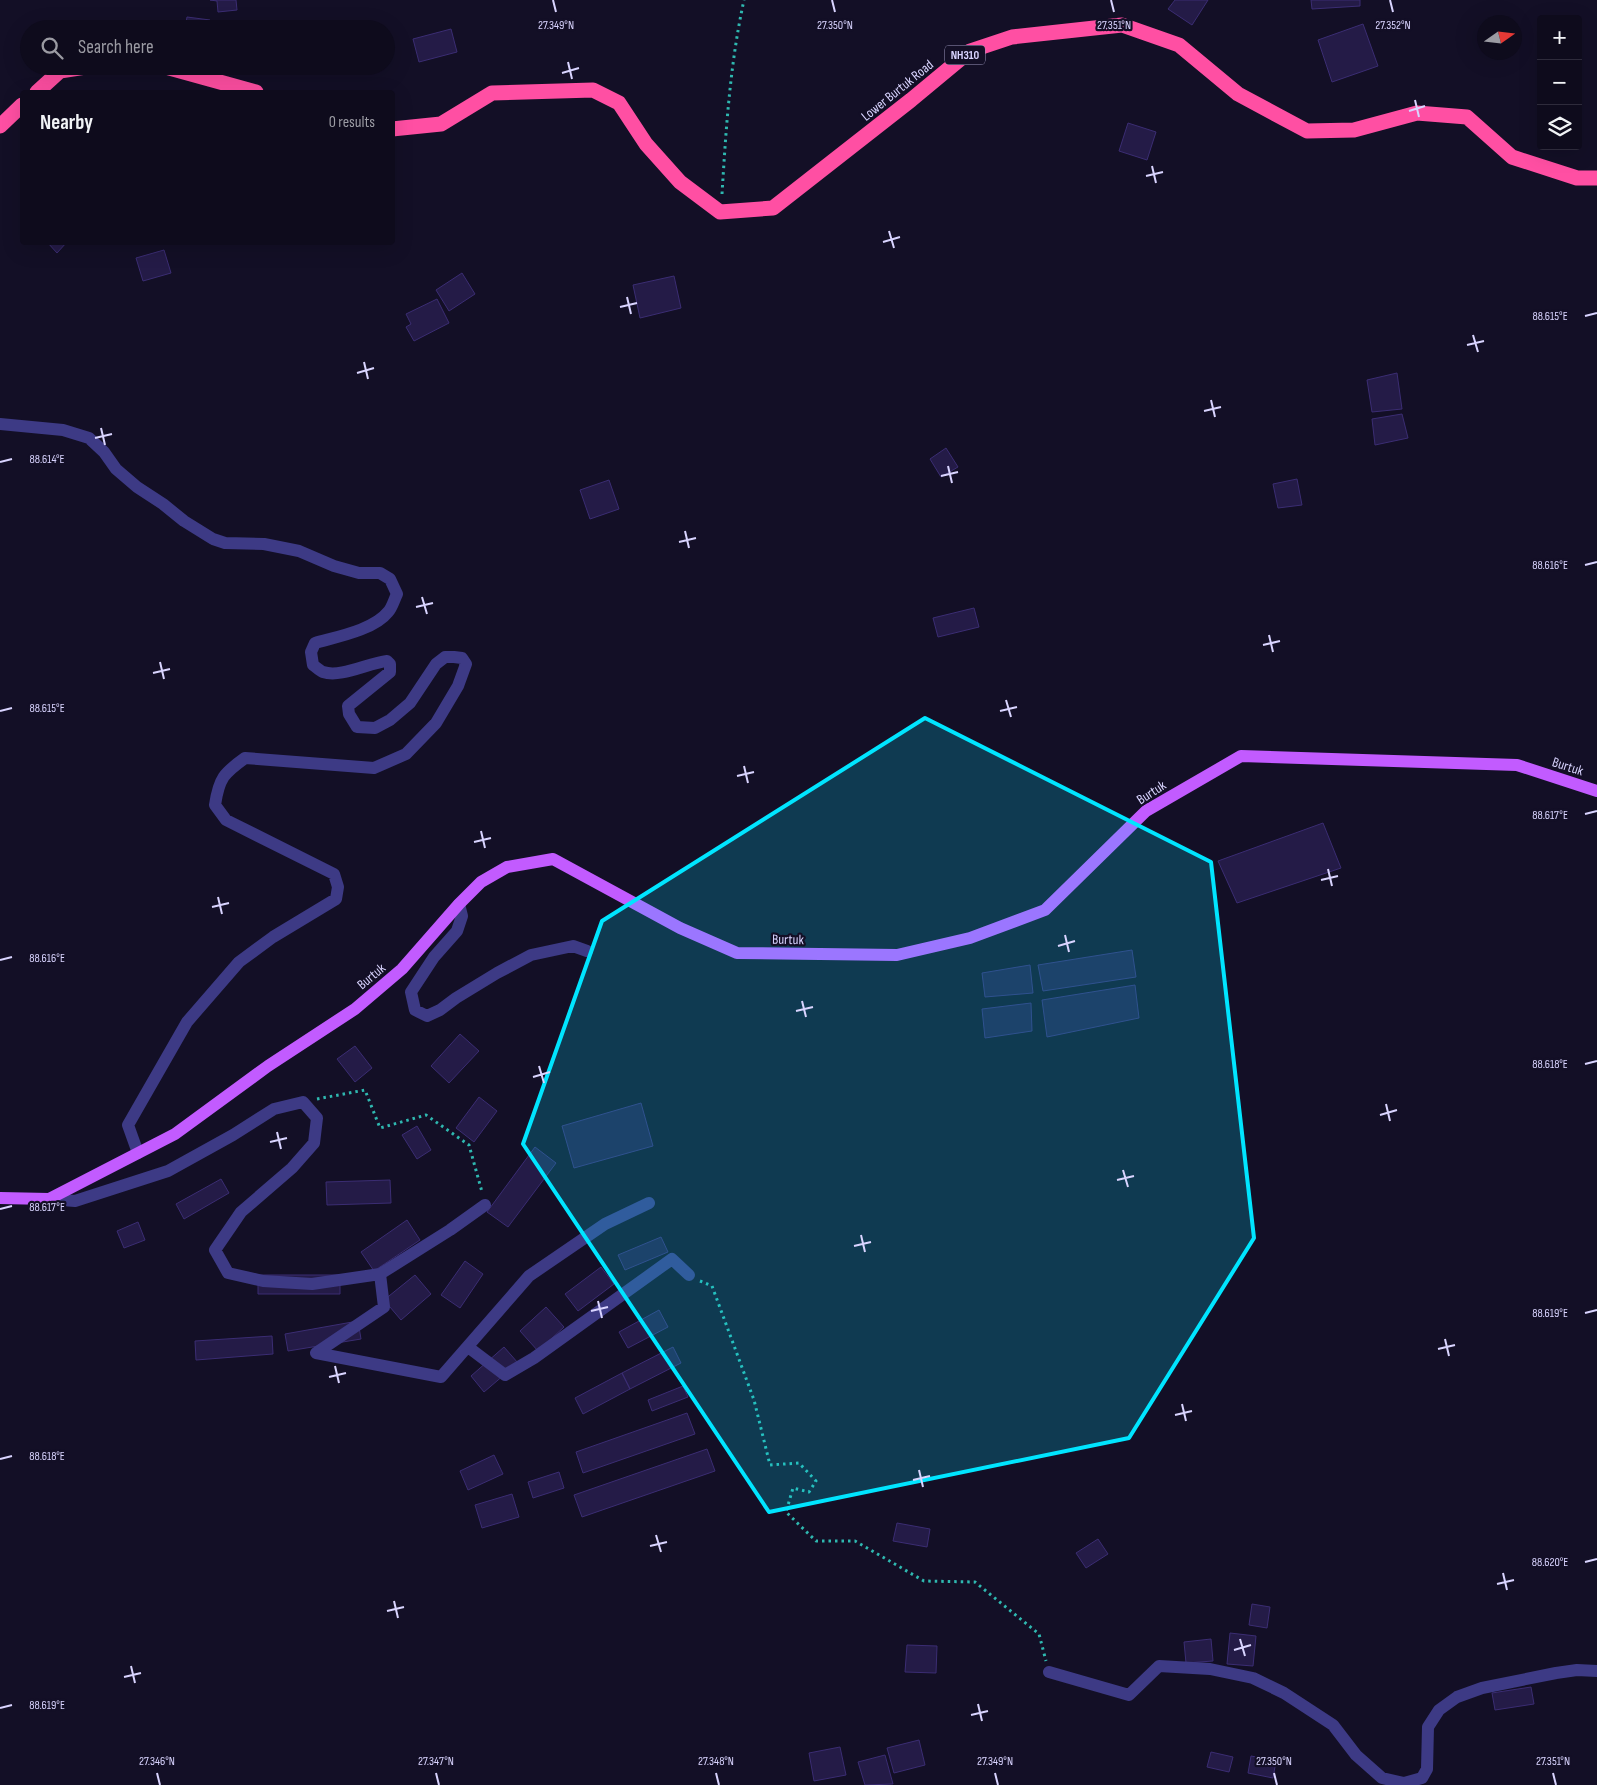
<!DOCTYPE html>
<meta charset="utf-8">
<style>
body{margin:0;font-family:"Sofia Sans Condensed",sans-serif;background:#1c1929;color:#f1f3f6}
.controls{position:absolute;right:15px;top:15px;display:grid;overflow:hidden;border-radius:5px;box-shadow:0 5px 20px #0002}
.controls button{width:45px;height:45px;display:grid;place-items:center;padding:0;border:0;border-bottom:1px solid #2e2b3b;background:#0e0b1c;color:#f1f3f6;font:25px sans-serif}
.compass{position:absolute;left:1477px;top:15px;width:45px;height:45px;border-radius:50%;background:#0e0b1c;box-shadow:0 5px 20px #0002;rotate:76deg}
.list{margin:0;padding:0;list-style:none}
h2{display:flex;justify-content:space-between;align-items:center;height:65px;margin:0;padding:0 20px;font-size:21px}
h2 small{font-size:16px;font-weight:400;color:#9b9ba3}
.icon{flex:none;width:28px;height:28px;fill:none;stroke:currentColor;stroke-width:2;stroke-linecap:round;stroke-linejoin:round}
.map{position:relative;flex:none;width:1597px;height:1785px;overflow:hidden}
.search{position:absolute;background:#0e0b1c;box-shadow:0 5px 20px #0002;left:20px;top:20px;width:375px;height:55px;display:flex;align-items:center;gap:12px;box-sizing:border-box;padding:0 18px;border-radius:28px;color:#9b9ba3;font-size:19px}
.panel{position:absolute;background:#0e0b1c;box-shadow:0 5px 20px #0002;left:20px;top:90px;width:375px;height:155px;border-radius:5px}
.map>svg:first-child{display:block}
.building{fill:#241b47;stroke:#3b2d73}
.lines{fill:none;stroke-linecap:round;stroke-linejoin:round}
.path{stroke:#2fb8b0;stroke-width:3;stroke-dasharray:2.5 4;stroke-linecap:butt}
.street{stroke:#3d3a85;stroke-width:12}
.primary{stroke:#c25bff;stroke-width:12}
.highway{stroke:#ff4fa3;stroke-width:15}
.marked{fill:#00e5ff;fill-opacity:0.2;stroke:#00e5ff;stroke-width:4;stroke-linejoin:round}
.ticks{fill:none;stroke:#d9d4ff;stroke-width:2}
.labels{text-anchor:middle;stroke-width:4.5;stroke-linejoin:round;paint-order:stroke}
.shield{fill:#130f26;stroke:#9e99be;stroke-width:1}
.shield-label{font-size:12px;font-weight:bold;fill:#d9d4ff}
.street-label{font-size:14px;fill:#d9d4ff;stroke:#130f26}
.ticks-label{font-size:12px;text-anchor:middle;fill:#d9d4ff;stroke:#130f26;stroke-width:4.5;stroke-linejoin:round;paint-order:stroke}
</style>
<div class="map">
<svg width="1597" height="1785" viewBox="0 0 1597 1785">
<rect width="100%" height="100%" fill="#130f26"/>
<path class="building" d="M210 0H236L237 10 218 12 217 1Z
M1175 0H1208L1192 25 1168 9Z
M1311 0H1360V6L1312 9Z
M187 17 210 20 209 29H185Z
M1363 24 1378 66 1332 82 1318 40Z
M451 29 457 52 419 62 413 39Z
M1128 123 1156 132 1147 160 1119 151Z
M47 242H67L57 253Z
M164 250 171 273 143 281 136 258Z
M462 273 475 294 449 311 436 290Z
M674 276 681 308 640 318 633 285Z
M437 299 449 323 414 341 406 327 411 324 406 314Z
M1397 373 1402 409 1372 412 1367 380Z
M1402 414 1408 438 1375 445 1372 419Z
M946 448 958 467 941 477 930 459Z
M1297 479 1302 505 1278 508 1273 484Z
M609 480 619 509 590 519 580 490Z
M974 608 979 627 938 637 933 618Z
M1323 823 1341 868 1237 903 1218 861Z
M1132 950 1136 977 1043 991 1038 965Z
M1030 965 1033 993 985 997 982 973Z
M1135 985 1139 1018 1047 1037 1042 1000Z
M1031 1003 1032 1031 985 1038 982 1009Z
M460 1034 479 1051 449 1083 431 1066Z
M355 1046 372 1068 355 1082 337 1059Z
M479 1097 497 1111 474 1142 456 1128Z
M641 1103 653 1146 574 1168 562 1126Z
M417 1126 431 1150 417 1159 402 1135Z
M535 1147 556 1163 508 1227 487 1212Z
M221 1179 229 1193 184 1219 176 1204Z
M390 1180 391 1203 327 1205 326 1182Z
M407 1220 420 1240 374 1271 361 1252Z
M138 1222 145 1240 124 1248 117 1231Z
M661 1237 668 1252 625 1270 618 1255Z
M465 1261 483 1274 460 1308 441 1295Z
M601 1267 614 1284 578 1311 565 1294Z
M258 1275H340V1294H258Z
M415 1275 431 1294 401 1320 384 1300Z
M546 1307 564 1327 538 1351 520 1331Z
M659 1310 668 1327 628 1348 619 1332Z
M358 1321 361 1339 288 1351 285 1334Z
M272 1336 273 1354 196 1360 195 1341Z
M504 1347 518 1363 484 1392 471 1376Z
M673 1347 681 1363 630 1389 622 1373Z
M622 1373 630 1389 583 1414 575 1398Z
M683 1386 688 1397 652 1411 648 1400Z
M687 1413 695 1434 583 1473 576 1452Z
M707 1449 715 1471 582 1517 574 1495Z
M494 1455 503 1474 468 1490 460 1471Z
M559 1472 564 1488 533 1498 528 1482Z
M512 1494 519 1517 482 1528 475 1505Z
M897 1523 930 1529 927 1547 893 1541Z
M1098 1539 1108 1554 1086 1568 1076 1553Z
M1252 1604 1270 1607 1267 1628 1249 1625Z
M1230 1633 1256 1636 1253 1666 1227 1664Z
M1211 1639 1213 1661 1186 1663 1184 1642Z
M907 1645 937 1646 936 1673 905 1672Z
M1531 1687 1534 1704 1495 1710 1492 1693Z
M919 1740 925 1765 894 1773 887 1748Z
M840 1747 846 1775 814 1781 809 1753Z
M1211 1752 1233 1757 1229 1772 1207 1767Z
M885 1755 893 1784 865 1785 858 1762Z
M1251 1756 1276 1761 1273 1778 1248 1773Z"/>
<g class="lines">
<path class="path" d="M722 194C726 129 730 64 744 0
M317 1099 365 1090 380 1128 426 1115 469 1145 482 1192
M700 1281 712 1286 754 1400 770 1465 799 1463 816 1481 809 1492 793 1488 786 1512 816 1541H855L924 1581 975 1582 1039 1634 1046 1661"/>
<path class="street" d="M0 424 63 430 89 438 104 452 116 469 137 487 163 504 184 521 213 539 225 543 264 544 299 551 334 566 359 573H380L390 579 397 594C394 600 392 608 388 612 374 630 336 637 315 643L311 652 313 665C316 667 320 671 323 672 341 678 368 663 387 661L390 664V672L348 706 349 714 357 727 375 728 390 720 410 703 436 664 445 657H454L462 658 466 664 458 686 436 723 406 754 374 768 245 758C224 773 219 778 215 805L226 820 334 874 338 887 336 899 273 937 239 962 187 1022 128 1125 138 1153
M459 904 462 916 457 931 434 957 411 992 415 1010 427 1016 440 1010 456 998 497 973 531 955 573 946 587 951
M49 1199 75 1201 168 1171 233 1135 274 1109 303 1102 317 1118 314 1143 292 1168 241 1212 215 1250 228 1273 263 1281 312 1284 380 1274 384 1307 316 1353 441 1377 529 1276 605 1224 649 1203
M380 1274 450 1230 485 1205
M468 1347 505 1375 534 1358 672 1259 689 1275
M1049 1672 1129 1695 1159 1666 1210 1669 1253 1678 1284 1693 1333 1725 1356 1755 1382 1778 1404 1783 1422 1778 1427 1769 1428 1727 1439 1710 1457 1697 1482 1688 1556 1673 1577 1670 1597 1671"/>
<path class="primary" d="M0 1198 49 1199 175 1134 268 1066 355 1009 402 969 459 904 481 882 507 867 553 859 680 928 737 953 897 955 970 938 1045 910 1146 811 1241 756 1517 765 1597 791"/>
<path class="highway" d="M162 66 256 92
M37 92 60 71 92 66
M0 126 22 105
M392 129 441 124 492 93 593 90 619 103 646 144 680 182 720 212 773 208 911 100 970 51 1012 37 1122 25 1179 45 1238 94 1307 131 1354 130 1417 113 1467 117 1512 157 1577 178H1597"/>
</g>
<path class="marked" d="M925 718 1211 862 1254 1238 1129 1438 769 1512 523 1144 602 921Z"/>
<path class="ticks" d="M553 0 556 12M832 0 835 12M1111 0 1114 12M1390 0 1393 12M568 62 572 79M562 73 579 68M1415 100 1419 117M1409 111 1425 106M1152 166 1156 183M1146 176 1163 172M889 231 894 248M883 242 900 237M627 297 631 314M620 307 637 303M1585 316 1597 313M1473 335 1478 352M1467 345 1484 341M364 362 368 379M357 373 374 368M1211 400 1215 417M1204 411 1221 407M101 428 105 445M95 438 112 434M0 462 12 459M948 466 952 483M941 476 958 472M685 531 689 548M679 542 696 538M1585 565 1597 562M422 597 427 614M416 607 433 603M1269 635 1273 652M1263 645 1280 641M160 662 164 679M153 673 170 669M1006 700 1011 717M0 711 12 708M1000 711 1017 707M744 766 748 783M737 776 754 772M1585 814 1597 811M481 831 485 848M474 842 491 838M1328 869 1332 886M1321 880 1338 876M218 897 222 914M212 907 229 903M1065 935 1069 952M1058 946 1075 941M0 960 12 957M802 1001 806 1017M796 1011 813 1007M1585 1064 1597 1061M539 1066 544 1083M533 1077 550 1072M1386 1104 1390 1121M1380 1115 1397 1110M277 1132 281 1149M270 1142 287 1138M1123 1170 1128 1187M1117 1180 1134 1176M0 1209 12 1206M861 1235 865 1252M854 1246 871 1242M598 1301 602 1318M591 1311 608 1307M1585 1313 1597 1310M1445 1339 1449 1356M1438 1349 1455 1345M335 1366 339 1383M329 1377 346 1373M1182 1404 1186 1421M1175 1415 1192 1411M0 1459 12 1456M919 1470 923 1487M913 1480 930 1476M656 1535 661 1552M650 1546 667 1542M1585 1562 1597 1559M1503 1573 1507 1590M1497 1584 1514 1580M394 1601 398 1618M387 1611 404 1607M1240 1639 1245 1656M1234 1650 1251 1645M131 1666 135 1683M124 1677 141 1673M978 1704 982 1721M0 1708 12 1705M971 1715 988 1711M157 1773 160 1785M436 1773 439 1785M716 1773 719 1785M995 1773 998 1785M1274 1773 1277 1785M1553 1773 1556 1785"/>
<g class="labels">
<rect class="shield" x="945" y="45.5" width="40" height="19" rx="4"/>
<g class="shield-label">
<text x="965" y="59">NH310</text>
</g>
<g class="street-label">
<text transform="translate(897 90) rotate(-39)" y="5">Lower Burtuk Road</text>
<text transform="translate(1568 766) rotate(18)" y="5">Burtuk</text>
<text transform="translate(1151 792) rotate(-33)" y="5">Burtuk</text>
<text transform="translate(788 939) rotate(1)" y="5">Burtuk</text>
<text transform="translate(371 976) rotate(-40)" y="5">Burtuk</text>
</g>
</g>
<g class="ticks-label">
<text x="556" y="29">27.349°N</text>
<text x="835" y="29">27.350°N</text>
<text x="1114" y="29">27.351°N</text>
<text x="1393" y="29">27.352°N</text>
<text x="1550" y="320">88.615°E</text>
<text x="47" y="463">88.614°E</text>
<text x="1550" y="569">88.616°E</text>
<text x="47" y="712">88.615°E</text>
<text x="1550" y="819">88.617°E</text>
<text x="47" y="962">88.616°E</text>
<text x="1550" y="1068">88.618°E</text>
<text x="47" y="1211">88.617°E</text>
<text x="1550" y="1317">88.619°E</text>
<text x="47" y="1460">88.618°E</text>
<text x="1550" y="1566">88.620°E</text>
<text x="47" y="1709">88.619°E</text>
<text x="157" y="1765">27.346°N</text>
<text x="436" y="1765">27.347°N</text>
<text x="716" y="1765">27.348°N</text>
<text x="995" y="1765">27.349°N</text>
<text x="1274" y="1765">27.350°N</text>
<text x="1553" y="1765">27.351°N</text>
</g>
</svg>
<div class="controls">
<button>+</button>
<button>−</button>
<button><svg class="icon" aria-label="layers" viewBox="0 0 24 24"><path d="M12 4l9 5-9 5-9-5zM3 14l9 5 9-5"/></svg></button>
</div>
<svg class="compass" viewBox="-18 -18 36 36"><path d="M0-13l5 13h-10z" fill="#e53935"/><path d="M0 13l5-13h-10z" fill="#9b9ba3"/></svg>
<div class="search"><svg class="icon" aria-label="search" viewBox="0 0 24 24"><circle cx="10" cy="10" r="6"/><path d="M15 15l6 6"/></svg>Search here</div>
<section class="panel">
<h2>Nearby<small>0 results</small></h2>
<ul class="list">
</ul>
</section>
</div>
